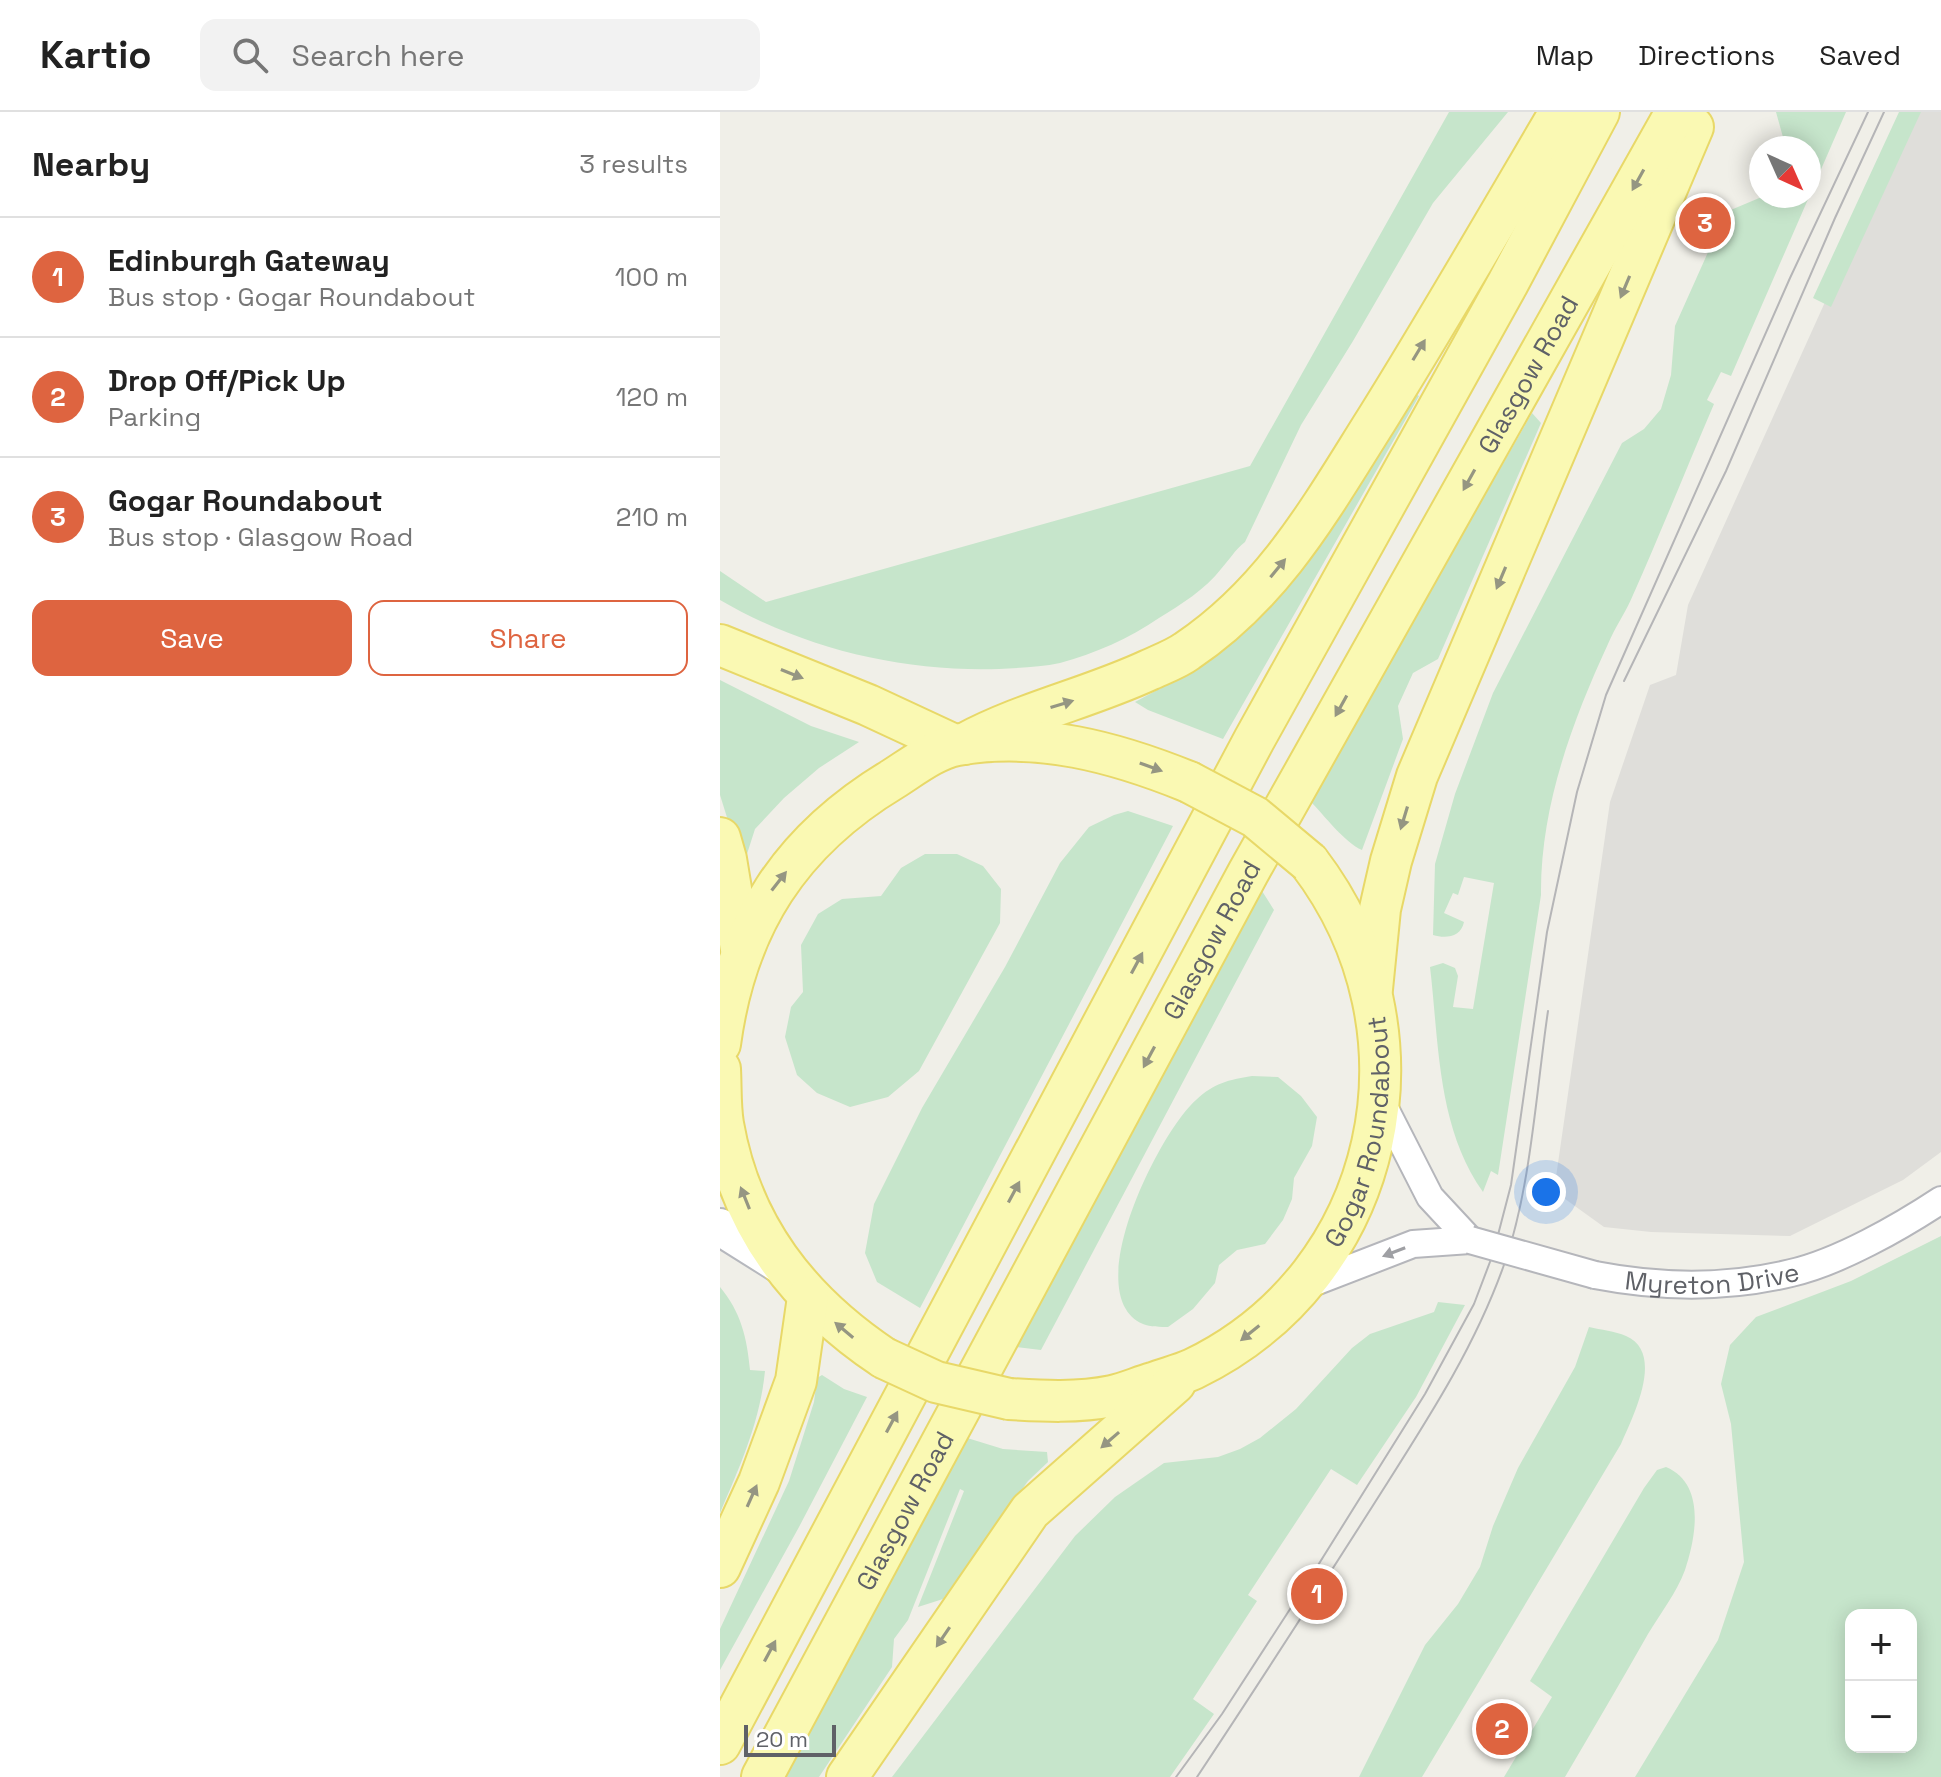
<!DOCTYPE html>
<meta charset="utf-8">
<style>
body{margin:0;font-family:"Space Grotesk",sans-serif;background:#f2f2f2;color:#222}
.controls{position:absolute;right:24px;bottom:24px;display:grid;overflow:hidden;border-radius:16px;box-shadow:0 4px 20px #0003}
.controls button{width:72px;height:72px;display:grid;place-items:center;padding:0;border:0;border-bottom:2px solid #e0e0e0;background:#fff;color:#222;font:40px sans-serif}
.compass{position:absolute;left:1029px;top:24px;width:72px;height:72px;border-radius:50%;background:#fff;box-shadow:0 4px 20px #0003;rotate:135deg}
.scale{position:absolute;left:24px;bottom:20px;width:92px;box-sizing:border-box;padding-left:8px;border:4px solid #5f6167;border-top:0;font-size:22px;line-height:28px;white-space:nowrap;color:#5f6167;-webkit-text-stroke:6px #fff;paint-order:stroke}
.you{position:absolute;left:826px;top:1080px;width:28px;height:28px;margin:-20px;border:6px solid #fff;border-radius:50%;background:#1a73e8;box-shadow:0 0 0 12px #1a73e833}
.badge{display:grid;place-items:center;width:52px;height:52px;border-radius:50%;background:#de6440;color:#fff;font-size:26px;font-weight:700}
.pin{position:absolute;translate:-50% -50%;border:4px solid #fff;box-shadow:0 2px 8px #0006}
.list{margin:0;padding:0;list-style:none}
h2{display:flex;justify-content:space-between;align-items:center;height:104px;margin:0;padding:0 32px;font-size:34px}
h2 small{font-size:26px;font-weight:400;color:#767676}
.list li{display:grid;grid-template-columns:52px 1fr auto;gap:24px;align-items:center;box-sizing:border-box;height:120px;padding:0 32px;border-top:2px solid #e0e0e0}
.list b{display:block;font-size:30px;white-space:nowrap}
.list p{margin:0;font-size:26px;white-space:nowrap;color:#767676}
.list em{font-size:26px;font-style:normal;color:#767676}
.actions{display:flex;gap:16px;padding:24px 32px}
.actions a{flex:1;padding:18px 0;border:2px solid #de6440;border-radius:16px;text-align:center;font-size:28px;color:#de6440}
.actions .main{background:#de6440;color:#fff}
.icon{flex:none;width:44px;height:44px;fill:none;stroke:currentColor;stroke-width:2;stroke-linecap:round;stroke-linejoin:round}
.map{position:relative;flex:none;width:1221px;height:1665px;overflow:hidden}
header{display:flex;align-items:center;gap:48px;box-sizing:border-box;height:112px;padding:0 40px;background:#fff;border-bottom:2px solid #e0e0e0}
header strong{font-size:38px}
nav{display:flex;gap:44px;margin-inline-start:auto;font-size:28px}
.search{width:560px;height:72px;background:#f2f2f2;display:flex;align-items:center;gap:20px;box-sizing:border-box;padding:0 28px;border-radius:16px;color:#767676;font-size:30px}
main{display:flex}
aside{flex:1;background:#fff}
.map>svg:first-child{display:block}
.industrial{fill:#dfdeda}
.green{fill:#c6e5cb;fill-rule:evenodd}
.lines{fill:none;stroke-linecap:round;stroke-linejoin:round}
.street-casing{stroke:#b5b6bb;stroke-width:30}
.secondary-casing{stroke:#b6b8be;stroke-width:40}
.primary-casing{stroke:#e8d868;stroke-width:44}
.street{stroke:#fff;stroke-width:26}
.secondary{stroke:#fff;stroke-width:36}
.primary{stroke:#faf9b3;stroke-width:40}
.tram{stroke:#b5b5b7;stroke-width:2}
.street-bridge-casing{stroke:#b5b6bb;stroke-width:30;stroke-linecap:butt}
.primary-bridge-casing{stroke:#e8d868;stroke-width:44;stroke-linecap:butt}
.street-bridge{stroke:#fff;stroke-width:26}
.primary-bridge{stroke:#faf9b3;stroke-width:40}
.oneway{fill:#959682}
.oneway2{fill:#9fa0a4}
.labels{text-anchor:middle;stroke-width:8;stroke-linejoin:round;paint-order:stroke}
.street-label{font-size:26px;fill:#5f6167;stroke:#fff}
</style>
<header>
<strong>Kartio</strong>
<div class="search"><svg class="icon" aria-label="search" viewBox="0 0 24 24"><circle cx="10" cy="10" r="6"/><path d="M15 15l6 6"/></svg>Search here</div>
<nav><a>Map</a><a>Directions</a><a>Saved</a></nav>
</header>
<main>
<aside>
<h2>Nearby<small>3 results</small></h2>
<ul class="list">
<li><span class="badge">1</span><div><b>Edinburgh Gateway</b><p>Bus stop · Gogar Roundabout</p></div><em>100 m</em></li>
<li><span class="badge">2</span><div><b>Drop Off/Pick Up</b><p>Parking</p></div><em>120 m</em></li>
<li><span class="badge">3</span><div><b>Gogar Roundabout</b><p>Bus stop · Glasgow Road</p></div><em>210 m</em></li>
</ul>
<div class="actions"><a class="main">Save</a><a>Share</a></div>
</aside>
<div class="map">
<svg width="1221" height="1665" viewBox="0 0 1221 1665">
<rect width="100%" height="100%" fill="#f0efe8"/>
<path class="industrial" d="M1191 0H1221V1040L1183 1068 1070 1124 931 1120 884 1115 834 1079 890 690 930 573 956 563 968 493Z"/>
<path class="green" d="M729 0H788L713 91 633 229 581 313 525 430C514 439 510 447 501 457 486 477 460 493 439 506 410 526 374 542 340 551 321 555 299 556 279 557 182 560 84 537 0 488V459L46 490 530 354Z
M1056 0H1126L1011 264 1001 260 987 288 994 292C967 355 941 420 913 483 906 500 895 515 888 532 852 610 820 696 821 783L778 1063 771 1059 763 1080C717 1015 719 931 710 855L723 851 735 856 738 864 733 895 753 897 774 771 744 765 738 783 733 781 724 801 744 810C741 825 726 827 713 823L715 752 735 682 773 581 902 331 924 317 941 297 951 263 955 214 1006 100 1044 84H1089V36H1066Z
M1179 0H1201L1111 195 1093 186Z
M689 278 699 284 503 627 428 598 415 590 474 558 511 531 547 498 584 452Z
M812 301 821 311 718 547 693 561 678 594 683 627 642 738C625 731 604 703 590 689Z
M0 568 91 614 139 630 99 656 64 686 35 717 27 742 22 741 15 731 0 683Z
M408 699 453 714 200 1196 157 1170 145 1141 154 1092 202 996 285 855 340 751 369 715 394 703Z
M205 742H237L263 754 281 777 280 811 199 959 168 985 130 995 97 981 77 963 65 925 71 895 83 880 81 833 98 802 122 787 161 784 181 756Z
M542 779 554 798 321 1238 296 1235Z
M532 964 558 965 581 984 597 1005 592 1034 574 1066 572 1087 563 1108 545 1132 517 1138 499 1153 495 1171 473 1197 448 1215C441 1215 430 1215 423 1212 357 1183 440 1019 476 988 494 971 508 968 532 964Z
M1221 1124V1665H915L998 1528 1024 1450 1011 1312 1001 1272 1010 1233 1036 1205 1131 1169ZM1131 1503H1191V1635H1131Z
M0 1175C21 1200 27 1226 30 1258L45 1259C40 1310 20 1354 0 1401Z
M718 1190 745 1193 696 1285 637 1373 611 1357 528 1483 537 1489 473 1587 494 1602 450 1665H172L355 1424 395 1385 444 1351 498 1345 520 1337 540 1326 576 1297 632 1236 650 1222 714 1200Z
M869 1215C881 1218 895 1219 906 1224 946 1241 912 1306 901 1332L702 1665H639L705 1533 738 1492 760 1455 773 1414 798 1356 855 1255Z
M102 1263 124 1277 147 1285 79 1415 0 1558V1517L69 1369 94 1290 97 1266Z
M244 1325 283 1337 327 1340 328 1350 308 1369 223 1487 198 1495 244 1379 240 1377 188 1508 174 1527 172 1555 99 1665H62Z
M946 1355C986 1372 976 1425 965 1458 957 1480 940 1502 928 1522 901 1570 873 1617 845 1665H784L832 1585 810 1569 924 1376 937 1358Z"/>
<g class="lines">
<g class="street-casing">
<g id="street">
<path d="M660 987 710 1085 750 1128"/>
<path id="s1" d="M875 1163C942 1176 1005 1177 1071 1161 1119 1150 1180 1115 1221 1088"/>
<path d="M582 1175 693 1132 750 1128"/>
</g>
</g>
<g class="secondary-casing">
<path id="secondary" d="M0 1115 62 1154"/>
</g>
<g class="primary-casing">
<g id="primary">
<path d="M0 533 148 593 234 633"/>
<path d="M244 632C303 600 369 586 429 558 442 552 456 547 467 539 555 480 602 394 657 307 720 206 780 102 840 0"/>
<path d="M0 726 6 747 21 837"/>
<path d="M652 877 660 797 671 749 697 664 973 15"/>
<path d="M0 932C16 813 70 729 173 667 192 655 215 637 237 633 318 619 395 640 469 670"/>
<path d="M0 957C1 975 0 994 3 1012 21 1115 79 1189 164 1246"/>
<path id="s2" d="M289 1287C323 1289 358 1291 392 1284 406 1281 419 1275 433 1271 446 1266 460 1263 473 1257 667 1163 718 919 589 750"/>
<path d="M0 1455 39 1370 76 1269 88 1185"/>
<path d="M0 1632 534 628 788 171 879 0"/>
<path id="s3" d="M42 1665 528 761 956 0"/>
<path d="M127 1665 310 1399 455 1271"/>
</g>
</g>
<use href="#street" class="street"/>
<use href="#secondary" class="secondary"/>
<use href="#primary" class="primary"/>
<path class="tram" d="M904 569 1006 359 1115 106 1164 0
M456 1665 502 1602 585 1474 705 1282 754 1192 773 1142 791 1073 827 820 857 680 886 583 1070 166 1148 0
M477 1665C536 1576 594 1486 652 1395 702 1316 754 1239 785 1150 811 1074 816 980 828 899"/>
<g class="street-bridge-casing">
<path id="street-bridge" d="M750 1128 875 1163"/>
</g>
<g class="primary-bridge-casing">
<path id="primary-bridge" d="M469 670 535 705 589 750
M164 1246 216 1270 289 1287"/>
</g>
<use href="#street-bridge" class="street-bridge"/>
<use href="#primary-bridge" class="primary-bridge"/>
</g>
<defs><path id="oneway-solid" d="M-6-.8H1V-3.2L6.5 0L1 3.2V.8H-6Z" transform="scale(2)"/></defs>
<g class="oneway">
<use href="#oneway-solid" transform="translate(918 68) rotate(119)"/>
<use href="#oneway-solid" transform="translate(905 175) rotate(113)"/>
<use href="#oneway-solid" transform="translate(699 238) rotate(-59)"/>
<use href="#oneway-solid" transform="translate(749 368) rotate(119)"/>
<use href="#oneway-solid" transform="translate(558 456) rotate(-51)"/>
<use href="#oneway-solid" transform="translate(781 466) rotate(113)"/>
<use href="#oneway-solid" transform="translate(72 562) rotate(22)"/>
<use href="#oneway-solid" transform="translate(342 592) rotate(-17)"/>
<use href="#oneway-solid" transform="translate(621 594) rotate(119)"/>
<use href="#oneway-solid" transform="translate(431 655) rotate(20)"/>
<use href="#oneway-solid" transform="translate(684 706) rotate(107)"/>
<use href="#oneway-solid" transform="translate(59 769) rotate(-52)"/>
<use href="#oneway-solid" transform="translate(417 851) rotate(-62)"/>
<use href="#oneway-solid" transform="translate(429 945) rotate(118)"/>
<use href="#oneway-solid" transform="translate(294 1080) rotate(-62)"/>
<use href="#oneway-solid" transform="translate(25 1086) rotate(-112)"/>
<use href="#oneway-solid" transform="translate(124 1218) rotate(-140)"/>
<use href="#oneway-solid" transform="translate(530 1221) rotate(141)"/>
<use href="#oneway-solid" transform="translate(172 1310) rotate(-62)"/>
<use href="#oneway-solid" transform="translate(390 1328) rotate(139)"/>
<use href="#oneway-solid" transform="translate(32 1384) rotate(-66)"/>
<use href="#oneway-solid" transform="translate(223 1525) rotate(124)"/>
<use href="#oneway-solid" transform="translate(50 1539) rotate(-62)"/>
</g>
<use class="oneway2" href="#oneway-solid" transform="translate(674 1140) rotate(159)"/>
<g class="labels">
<g class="street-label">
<text dy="9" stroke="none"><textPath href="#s3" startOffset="1598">Glasgow Road</textPath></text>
<text dy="9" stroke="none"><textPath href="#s3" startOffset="950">Glasgow Road</textPath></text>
<text dy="9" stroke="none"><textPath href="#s2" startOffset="496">Gogar Roundabout</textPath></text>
<text dy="9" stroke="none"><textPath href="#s1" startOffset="118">Myreton Drive</textPath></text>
<text dy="9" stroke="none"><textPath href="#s3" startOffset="302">Glasgow Road</textPath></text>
</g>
</g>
</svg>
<div class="controls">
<button>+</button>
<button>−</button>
</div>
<svg class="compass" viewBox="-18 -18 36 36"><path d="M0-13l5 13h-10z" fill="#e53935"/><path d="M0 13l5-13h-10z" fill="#767676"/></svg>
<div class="scale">20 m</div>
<div class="you"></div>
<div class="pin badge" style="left:597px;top:1482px">1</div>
<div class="pin badge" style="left:782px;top:1617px">2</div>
<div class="pin badge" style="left:985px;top:111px">3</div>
</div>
</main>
